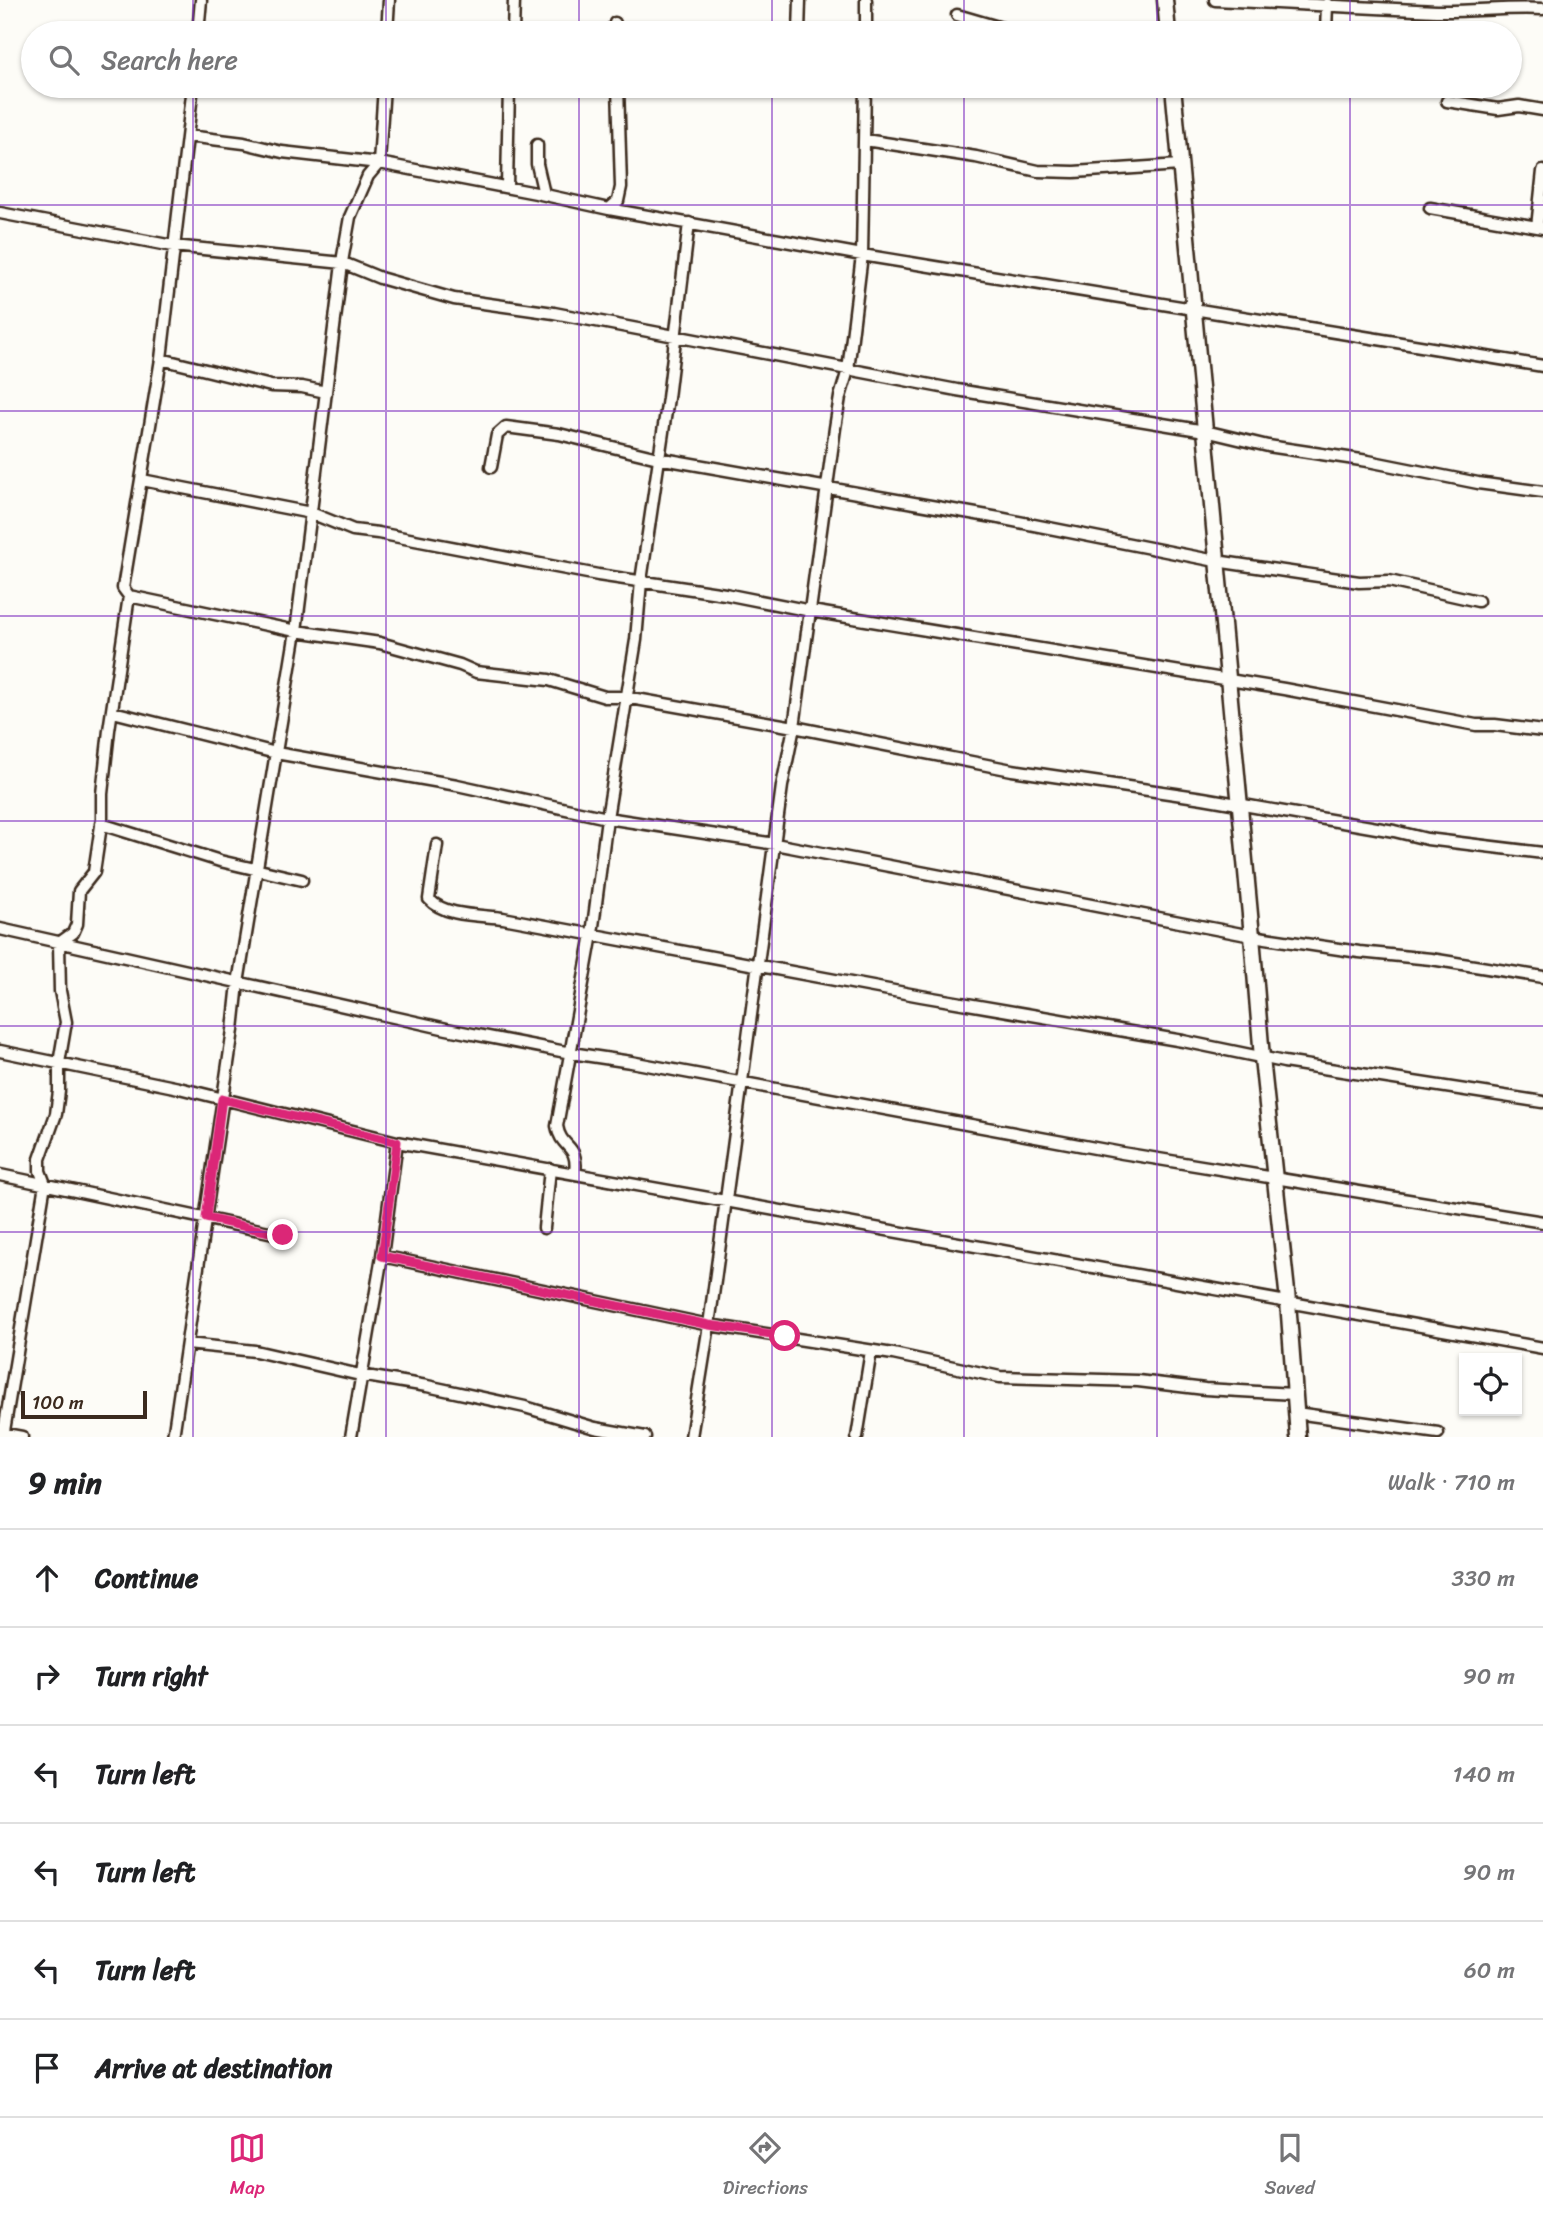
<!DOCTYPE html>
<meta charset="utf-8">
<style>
body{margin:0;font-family:Sriracha,sans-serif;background:#f6f6f6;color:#202124}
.controls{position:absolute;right:21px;bottom:21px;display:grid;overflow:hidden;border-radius:0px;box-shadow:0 2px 5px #0004}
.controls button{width:63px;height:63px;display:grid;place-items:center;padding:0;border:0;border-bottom:2px solid #e0e0e0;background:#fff;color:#202124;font:35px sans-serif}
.scale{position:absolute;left:21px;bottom:18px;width:126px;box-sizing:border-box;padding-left:7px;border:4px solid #3b2a1e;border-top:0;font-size:19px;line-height:24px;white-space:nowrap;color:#3b2a1e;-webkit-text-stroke:5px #fdfcf7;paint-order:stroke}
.stop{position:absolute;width:21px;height:21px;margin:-16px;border:5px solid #db2777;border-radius:50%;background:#fff}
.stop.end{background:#db2777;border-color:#fff;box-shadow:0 2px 7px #0008}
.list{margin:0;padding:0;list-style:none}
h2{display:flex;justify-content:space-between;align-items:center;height:91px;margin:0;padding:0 28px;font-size:30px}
h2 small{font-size:23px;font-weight:400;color:#757577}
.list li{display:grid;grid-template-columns:46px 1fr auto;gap:21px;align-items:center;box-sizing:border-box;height:98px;padding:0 28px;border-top:2px solid #e0e0e0}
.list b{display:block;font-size:26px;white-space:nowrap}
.list em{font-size:23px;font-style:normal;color:#757577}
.icon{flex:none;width:38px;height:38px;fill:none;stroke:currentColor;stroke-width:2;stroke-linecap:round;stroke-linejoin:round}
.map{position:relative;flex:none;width:1543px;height:1437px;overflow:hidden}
.search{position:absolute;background:#fff;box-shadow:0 2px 5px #0004;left:21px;right:21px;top:21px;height:77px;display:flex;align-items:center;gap:18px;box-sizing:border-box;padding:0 24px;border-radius:38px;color:#757577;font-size:26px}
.sheet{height:679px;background:#fff}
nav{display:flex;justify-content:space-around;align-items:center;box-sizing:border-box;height:98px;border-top:2px solid #e0e0e0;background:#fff;font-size:19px;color:#757577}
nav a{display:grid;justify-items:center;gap:4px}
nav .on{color:#db2777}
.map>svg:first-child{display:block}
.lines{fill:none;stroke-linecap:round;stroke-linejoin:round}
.street-casing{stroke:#3b2a1e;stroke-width:15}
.secondary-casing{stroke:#3b2a1e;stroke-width:19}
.street{stroke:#fdfcf7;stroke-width:10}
.secondary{stroke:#fdfcf7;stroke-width:14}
.route{stroke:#db2777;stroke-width:9}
.grid{fill:none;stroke:#7b2cbf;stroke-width:2;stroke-opacity:0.55}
</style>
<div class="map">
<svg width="1543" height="1437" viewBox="0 0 1543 1437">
<rect width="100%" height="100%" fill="#fdfcf7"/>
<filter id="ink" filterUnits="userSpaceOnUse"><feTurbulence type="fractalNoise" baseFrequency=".0143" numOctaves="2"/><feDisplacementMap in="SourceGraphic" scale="14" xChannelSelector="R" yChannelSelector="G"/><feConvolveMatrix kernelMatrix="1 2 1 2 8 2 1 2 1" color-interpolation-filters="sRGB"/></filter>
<g filter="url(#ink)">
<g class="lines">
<g class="street-casing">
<path id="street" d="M1215 0C1289 3 1362 8 1436 11 1472 12 1507 7 1543 9
M957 15 1005 29 1012 33
M615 23 616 33
M198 33 201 0
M387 33 389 0
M513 33 514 0
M799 33 800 0
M866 33V0
M1326 33 1327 4
M193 86 161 359 123 588 129 596 296 631 380 643 460 665 476 672 549 680 605 697H625L794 727 1012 770 1203 798 1394 831 1427 839 1543 853
M1447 101 1498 109 1519 106 1543 110
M188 136 244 143 282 152 379 163 536 193 609 209 862 255 1543 366
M865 140 976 157 1038 171 1074 172 1180 165
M537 145V164L544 194
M507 187 509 86
M1430 208 1543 228
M609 209 618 201 621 187 618 86
M0 213 173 246 343 263 380 278 454 299 554 313 957 390 1205 431 1268 446 1368 461 1478 483 1543 492
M1537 227 1543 171
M161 359 271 386 302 387 326 392
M491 467 497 435 506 427 559 434 658 458 999 518 1216 561 1359 582 1389 581 1478 601
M142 480 311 513 353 530 378 533 598 575 725 594 811 611 1284 689 1476 725H1495L1543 731
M113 712 276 753 457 785 607 818 775 844 1252 936 1359 952 1431 959 1543 977
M101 824 220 861 302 880
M437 845 429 899C445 917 481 915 503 918L921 996 1183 1041 1284 1062 1543 1102
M0 929 447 1029 571 1053 631 1062 1122 1153 1543 1222
M0 1051 179 1088 397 1142 1543 1348
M575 1173C579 1143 561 1150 557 1126L592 934 607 818 636 640 641 581 668 398 689 223
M0 1175 283 1235
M544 1228 550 1169
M382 1256 709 1325 893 1354 1000 1377 1138 1381 1205 1389 1294 1394
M187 1344 255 1351 360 1375 427 1386 525 1407 595 1428 645 1437
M1296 1413 1438 1433
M0 1433 22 1437
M3 1437 45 1184 40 1171V1159L56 1114 59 1091V1063L66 1022 60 991 59 943 73 933 77 924 79 891 94 872 102 819V794L109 730 129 596
M173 1437 233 1030 238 983 296 631 343 256 350 217 368 176 379 163 384 86
M351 1437 382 1256 397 1142
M691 1437 709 1325 782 786 794 727 835 428 840 397 848 370 862 255 865 86
M857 1437 871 1351"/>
</g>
<g class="secondary-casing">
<path id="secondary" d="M1165 0 1168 33
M1173 86 1252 936 1262 1058 1288 1301 1298 1437"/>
</g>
<use href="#street" class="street"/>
<use href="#secondary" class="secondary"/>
</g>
</g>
<g class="lines" filter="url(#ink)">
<path class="route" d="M283 1235 206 1218 222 1099 397 1142 382 1256 709 1325 785 1336"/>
</g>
<path class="grid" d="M193 0V33M386 0V33M579 0V33M772 0V33M964 0V33M1157 0V33M1350 0V33M193 86V1437M386 86V1437M579 86V1437M772 86V1437M964 86V1437M1157 86V1437M1350 86V1437M0 205H1543M0 411H1543M0 616H1543M0 821H1543M0 1026H1543M0 1232H1543"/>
</svg>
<div class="controls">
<button><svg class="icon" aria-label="locate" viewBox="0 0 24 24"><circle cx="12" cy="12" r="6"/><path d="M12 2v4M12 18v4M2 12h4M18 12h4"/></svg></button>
</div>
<div class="scale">100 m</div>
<div class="stop" style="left:785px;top:1336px"></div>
<div class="stop end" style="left:283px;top:1235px"></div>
<div class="search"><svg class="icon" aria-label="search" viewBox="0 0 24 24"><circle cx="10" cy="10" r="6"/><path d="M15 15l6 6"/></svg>Search here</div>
</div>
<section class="sheet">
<h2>9 min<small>Walk · 710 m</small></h2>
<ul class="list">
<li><svg class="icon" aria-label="ahead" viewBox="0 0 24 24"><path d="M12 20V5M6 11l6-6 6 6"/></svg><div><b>Continue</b></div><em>330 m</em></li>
<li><svg class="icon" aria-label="right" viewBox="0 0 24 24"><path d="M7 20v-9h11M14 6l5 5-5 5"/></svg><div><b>Turn right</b></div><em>90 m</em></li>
<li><svg class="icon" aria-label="left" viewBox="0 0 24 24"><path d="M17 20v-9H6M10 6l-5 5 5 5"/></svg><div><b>Turn left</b></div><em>140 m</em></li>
<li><svg class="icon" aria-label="left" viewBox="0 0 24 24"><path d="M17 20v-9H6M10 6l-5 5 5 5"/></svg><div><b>Turn left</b></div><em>90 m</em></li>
<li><svg class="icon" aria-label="left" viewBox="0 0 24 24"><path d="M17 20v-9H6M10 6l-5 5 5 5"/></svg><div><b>Turn left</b></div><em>60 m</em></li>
<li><svg class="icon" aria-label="arrive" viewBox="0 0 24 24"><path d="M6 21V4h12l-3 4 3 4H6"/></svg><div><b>Arrive at destination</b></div></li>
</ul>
</section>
<nav>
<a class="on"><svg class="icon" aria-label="map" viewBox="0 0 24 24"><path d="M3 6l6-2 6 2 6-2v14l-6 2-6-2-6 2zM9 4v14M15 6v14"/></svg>Map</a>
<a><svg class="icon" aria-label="directions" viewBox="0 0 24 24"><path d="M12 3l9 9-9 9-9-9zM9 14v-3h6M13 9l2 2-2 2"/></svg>Directions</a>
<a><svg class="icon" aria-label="saved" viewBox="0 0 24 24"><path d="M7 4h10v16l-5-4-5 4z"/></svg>Saved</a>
</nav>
